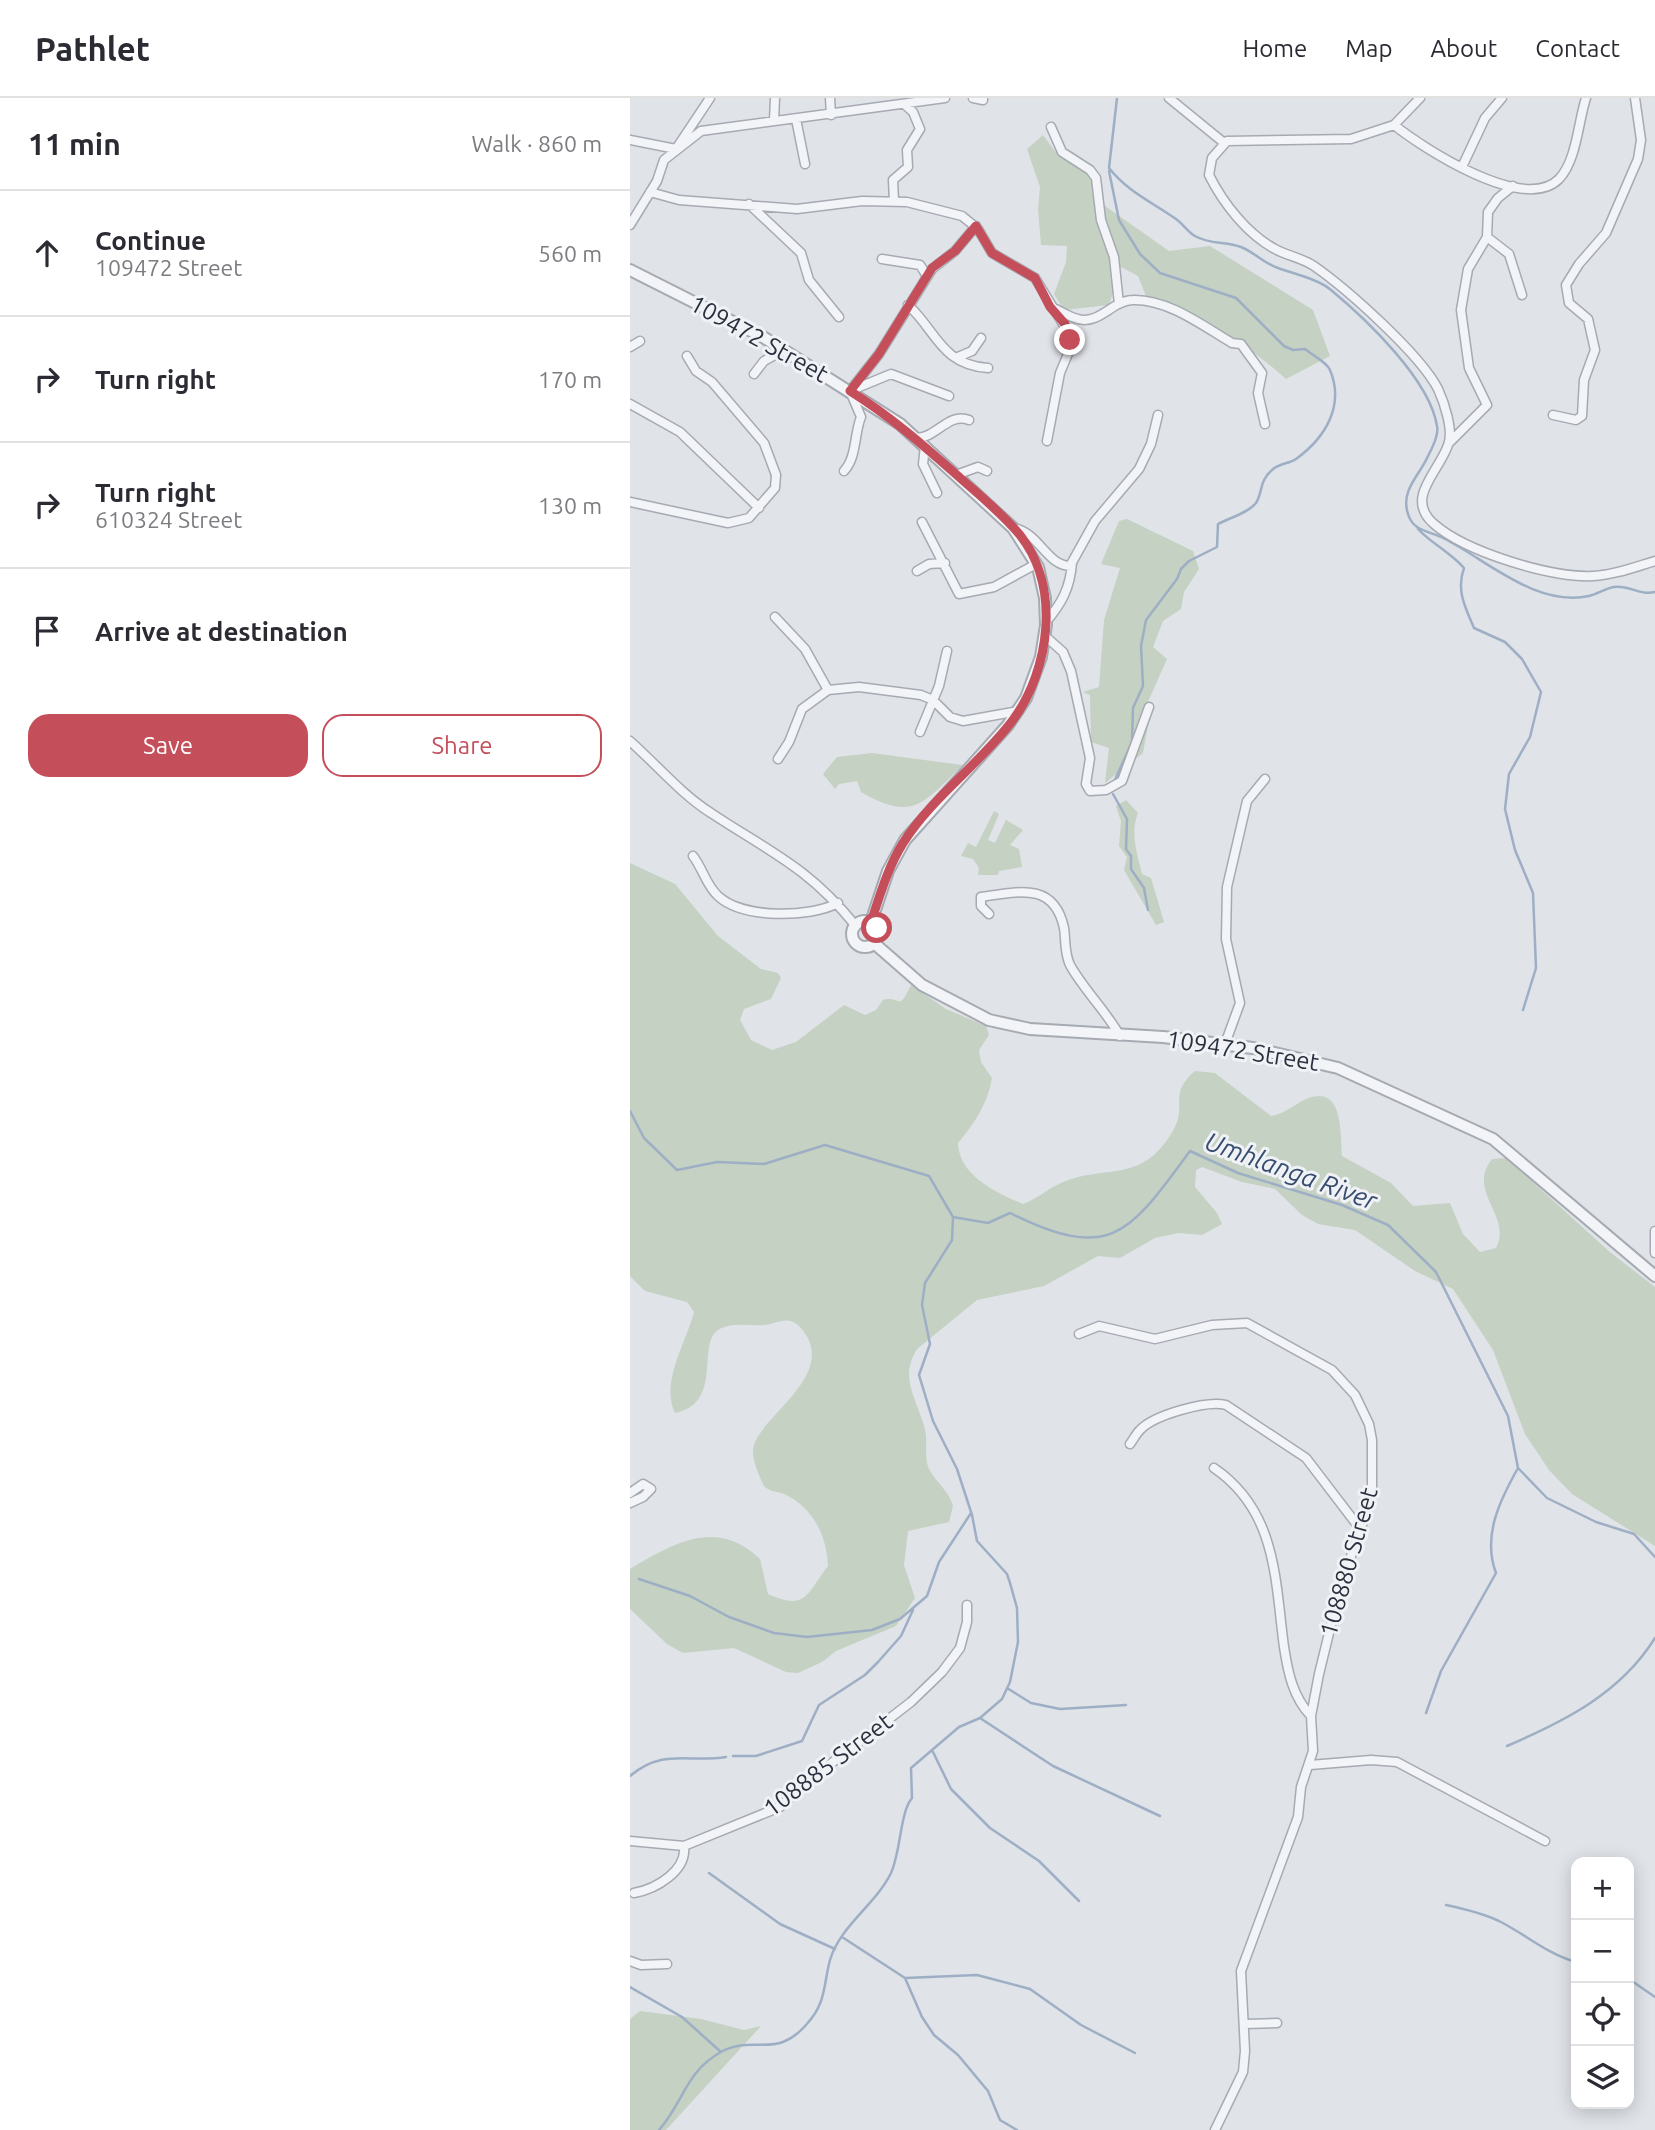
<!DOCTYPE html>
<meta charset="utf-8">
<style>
body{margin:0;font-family:Ubuntu,sans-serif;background:#f2f2f3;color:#2b2b33}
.controls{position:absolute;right:21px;bottom:21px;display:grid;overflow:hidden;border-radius:14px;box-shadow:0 4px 18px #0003}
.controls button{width:63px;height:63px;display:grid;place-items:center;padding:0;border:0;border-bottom:2px solid #e1e1e2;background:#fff;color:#2b2b33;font:35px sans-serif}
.stop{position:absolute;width:21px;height:21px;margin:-16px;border:5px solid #c44f5a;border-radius:50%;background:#fff}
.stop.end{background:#c44f5a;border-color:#fff;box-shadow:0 2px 7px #0008}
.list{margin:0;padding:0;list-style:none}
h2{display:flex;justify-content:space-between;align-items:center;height:91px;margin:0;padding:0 28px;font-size:30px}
h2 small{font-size:23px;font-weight:400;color:#7c7c81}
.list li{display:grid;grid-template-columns:46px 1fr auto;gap:21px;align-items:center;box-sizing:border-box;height:126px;padding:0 28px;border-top:2px solid #e1e1e2}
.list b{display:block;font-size:26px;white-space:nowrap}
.list p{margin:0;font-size:23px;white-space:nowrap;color:#7c7c81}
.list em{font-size:23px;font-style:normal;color:#7c7c81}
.actions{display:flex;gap:14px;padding:21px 28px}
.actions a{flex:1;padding:16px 0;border:2px solid #c44f5a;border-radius:21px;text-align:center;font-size:24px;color:#c44f5a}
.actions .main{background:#c44f5a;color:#fff}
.icon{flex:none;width:38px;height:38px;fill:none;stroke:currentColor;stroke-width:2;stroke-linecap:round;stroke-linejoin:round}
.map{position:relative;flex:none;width:1025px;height:2032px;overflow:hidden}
header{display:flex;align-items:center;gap:42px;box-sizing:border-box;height:98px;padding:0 35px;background:#fff;border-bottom:2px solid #e1e1e2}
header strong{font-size:33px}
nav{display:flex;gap:38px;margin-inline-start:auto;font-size:24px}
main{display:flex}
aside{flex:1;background:#fff}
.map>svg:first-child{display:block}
.green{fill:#c5d1c2}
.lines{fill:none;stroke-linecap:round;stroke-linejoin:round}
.stream{stroke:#9eafc5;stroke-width:2.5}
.minor-casing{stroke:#a6aab2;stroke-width:11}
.tertiary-casing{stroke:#a6aab2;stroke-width:14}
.minor{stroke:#f3f4f7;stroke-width:8}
.tertiary{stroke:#f3f4f7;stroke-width:10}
.route{stroke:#c44f5a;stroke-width:9}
.labels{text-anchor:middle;stroke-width:6;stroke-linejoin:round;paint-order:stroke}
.street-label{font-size:24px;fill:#2a303e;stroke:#f0f2f6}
.water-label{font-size:26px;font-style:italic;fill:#374d6f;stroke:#f0f2f6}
</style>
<header>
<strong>Pathlet</strong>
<nav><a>Home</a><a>Map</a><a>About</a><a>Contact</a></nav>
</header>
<main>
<aside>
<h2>11 min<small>Walk · 860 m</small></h2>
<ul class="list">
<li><svg class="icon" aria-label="ahead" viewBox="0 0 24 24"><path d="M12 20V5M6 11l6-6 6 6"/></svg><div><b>Continue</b><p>109472 Street</p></div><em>560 m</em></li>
<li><svg class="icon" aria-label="right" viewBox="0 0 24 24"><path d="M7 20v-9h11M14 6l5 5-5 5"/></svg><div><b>Turn right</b></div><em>170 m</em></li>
<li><svg class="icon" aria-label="right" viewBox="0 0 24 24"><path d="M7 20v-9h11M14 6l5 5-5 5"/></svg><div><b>Turn right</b><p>610324 Street</p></div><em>130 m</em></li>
<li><svg class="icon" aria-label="arrive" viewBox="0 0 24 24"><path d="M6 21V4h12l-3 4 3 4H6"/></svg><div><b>Arrive at destination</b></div></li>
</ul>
<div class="actions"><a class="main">Save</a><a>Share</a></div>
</aside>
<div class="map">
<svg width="1025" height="2032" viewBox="0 0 1025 2032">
<rect width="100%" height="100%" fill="#e0e3e8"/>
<path class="green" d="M413 37 427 56 464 79 468 103 539 153 580 148 683 212 700 258 656 281C616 245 568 216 516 198L508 178 491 169 479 207 434 212 424 196 436 164 437 148 411 147 408 111 410 89 397 51Z
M497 421 563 453 569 471 554 494 551 511 533 523 523 549 537 561 517 606 519 621 513 655 475 685 479 650 461 644 460 597 453 594 469 589 474 522 490 470 471 466 489 423Z
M242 655 332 667H333C294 704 284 725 231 694L227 683 209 686 205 691 193 676 207 659Z
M496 702 508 715C500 735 507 755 512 776L521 780 534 824 526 827 494 772 497 759 489 748 491 723 486 708Z
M364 713 369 716 358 742 365 745 376 722 393 732 380 747 389 751 392 769 369 773 368 777H348L349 770 343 761 331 758 338 745 346 749Z
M0 765 45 786 88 838 131 871 148 875 151 880 141 901 114 911 110 922 121 942 142 952 166 944 214 907 235 917 246 912 253 902C272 897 267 916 281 887L316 911 356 928 359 937 349 952 351 964 362 980C358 1005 344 1026 328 1045 329 1078 367 1095 393 1106 407 1101 417 1091 431 1085 476 1065 512 1088 544 1031 557 1007 538 996 565 973L585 975 641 1018C655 1016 663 1007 676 1001 714 985 710 1035 712 1058L761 1085 783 1108 820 1105 833 1136 850 1154 866 1150C883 1118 836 1094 862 1061L876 1060 981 1155 1025 1189V1448L942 1396 919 1372 895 1336 863 1252 823 1191 785 1173 725 1132 688 1126 672 1117 645 1091 612 1084 572 1069 566 1072 565 1089 587 1115 592 1126 572 1137 548 1135 525 1140 490 1160 468 1158 414 1188 347 1202 287 1251C269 1280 286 1299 294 1328 299 1342 293 1357 299 1371 306 1384 319 1393 323 1408L319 1424 278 1433 274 1467 285 1500 266 1528 206 1553 192 1564 168 1575 156 1574 104 1550 53 1555 37 1546 0 1511V1471C43 1446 86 1419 130 1461L138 1496C176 1513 176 1497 198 1468 197 1438 183 1409 154 1396 146 1393 140 1394 134 1388 129 1377 120 1359 124 1347 134 1315 211 1274 170 1229 161 1220 152 1222 141 1226 125 1230 103 1222 88 1232 66 1247 94 1305 45 1315 30 1285 56 1245 64 1214L57 1204 15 1193 0 1178Z
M10 1913 71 1921 114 1932 131 1928 36 2032H0V1921Z"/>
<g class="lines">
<path class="stream" d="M487 0 479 70C498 94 522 104 546 121 553 126 558 134 565 138 580 147 597 143 611 149 624 154 635 166 648 170 664 176 688 181 701 192 736 221 800 282 807 328 809 336 802 351 798 358 790 377 770 392 778 416 783 434 801 433 815 441 858 463 906 509 959 498 968 496 976 490 984 489 1000 487 1010 498 1025 494
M479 73 489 122 510 156 530 175 606 200 654 248 663 252 675 251C683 258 696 263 700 272 715 308 695 340 666 361 659 366 649 365 642 372 629 383 633 394 626 405 618 415 599 420 588 426L587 449 559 463 551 471 547 481 516 522 511 548 513 588 503 610 502 644 484 684
M788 431C802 446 820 454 834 470 826 492 835 509 844 530L875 544 892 561 911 594 900 639 879 676 875 711 885 752 903 795 906 870 893 912
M483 696 497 721 496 751 501 758V771L514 790 518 812
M0 1013 14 1040 47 1072 87 1064 134 1066 195 1047 299 1078 323 1119 358 1125 380 1115C482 1166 500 1134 560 1053L608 1075 712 1107 758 1127 806 1174 878 1318 888 1370 917 1400 966 1424 1004 1436 1025 1459
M9 1481 60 1498 99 1519 144 1535 177 1539 242 1532 270 1521 297 1498 309 1464 341 1415
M377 1590 401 1605 430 1611 496 1607
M796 1615 811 1573 866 1475C852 1438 870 1402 888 1370
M350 1620 423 1668 530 1718
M877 1648C935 1623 991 1595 1025 1540
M303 1654 321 1691 360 1730 409 1763 449 1803
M103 1658H126L172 1643 189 1607 235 1577 248 1564 271 1538 283 1512
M0 1678C33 1650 57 1665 96 1659
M79 1775 150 1826 205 1851
M816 1807C835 1811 852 1815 869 1823 895 1836 917 1856 946 1864
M212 1839 275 1880 347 1877 400 1891 451 1927 505 1955
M275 1880 292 1919 304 1937 328 1957 358 1993 370 2022 387 2032
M999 1881 1025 1899
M0 1889 52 1919 91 1954
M29 2032C54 2004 55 1974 91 1954 125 1935 147 1965 181 1921 196 1902 194 1884 200 1862 210 1828 246 1806 261 1775 271 1753 270 1714 282 1700L281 1670 329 1629 350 1620 372 1601 380 1584 388 1544 387 1510 380 1485 377 1476 347 1443 342 1417 327 1371 303 1323 289 1277 300 1246 292 1207 295 1185 322 1142 323 1119"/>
<g class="minor-casing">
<path id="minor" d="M200 0 201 17
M343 0 353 2
M539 0 593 44
M790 0 764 27 721 41 597 43 582 60 579 77C593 105 617 136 645 151 658 158 672 160 684 168 717 191 790 256 808 291 814 304 824 333 818 347 809 374 774 400 804 426 836 454 921 480 963 478 984 477 1005 469 1025 463
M166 21 175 66
M144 23 145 0
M764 27C793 50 894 116 929 81 947 62 948 24 956 0
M421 29 432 54 460 72 466 80 471 122 484 159 489 206
M0 42 46 51 80 0
M832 69 855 20 872 0
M20 94 49 102 167 111 232 103 277 104 332 118 348 131 362 155 405 180 438 234 440 251 430 275 417 343
M264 103 263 82 278 69 277 52 290 31 283 14 274 6
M119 106 171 155 179 182 209 219
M0 127 27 83 34 62 71 33 315 0
M857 139 879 156 892 197
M252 161 290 167 297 178
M278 207C306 232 311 267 358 270
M423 210C431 213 439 219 448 221 469 227 483 202 503 202 538 201 573 228 602 245L611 246 632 275 628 295 635 326
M0 249 10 243
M328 259 342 253 351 240
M124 276 134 263 154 252
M222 292 261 276 319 298
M220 293 249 256 302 171 325 153 346 128
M0 306 50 334 129 410
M923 317 946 322 952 318 954 282 965 252 958 221 939 205 936 187 949 166 976 135 1008 61 1011 42 1005 0
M286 340C307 340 318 314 339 322
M820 344 857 307 839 270 831 212 838 171 857 139 858 114 868 100 883 88
M295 348 293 366 307 395
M214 373C227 359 224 336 231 319L220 293
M326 377 348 369 357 373
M0 404 98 425 119 420 145 390 146 377 134 345 82 284 66 273 57 258
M292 424 329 496 364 489 406 466
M383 430C408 433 417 468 440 468L465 423 509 371 521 346 528 317
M287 473 299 466 315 465
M145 519 175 551 198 592
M416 524C432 505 440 490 442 465
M415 538 433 554 441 573 460 660 456 686 460 693 476 692 492 683 519 609
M290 634 309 588 317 553
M0 643C26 666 52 697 81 715 140 754 178 769 225 827
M148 661 159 644 172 611 198 592 229 589 291 597 303 602 320 619 333 623 389 613
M63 758C73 771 76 787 88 798 113 821 179 820 208 805
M359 816 351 808V799C387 794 424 783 434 830 436 843 434 854 440 867 454 892 476 913 490 938
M595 946 610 905 596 841 597 789 617 703 635 681
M1025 1133V1155
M449 1236 469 1228 525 1241 582 1227 617 1225 702 1272 725 1297 739 1326 742 1342V1398L710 1490 689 1576 681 1618 683 1653 671 1689 668 1719 611 1873 615 1953 613 1974 585 2032
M500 1346C503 1342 506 1336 510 1332 524 1317 577 1302 596 1307L676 1360 731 1432
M584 1370C647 1413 645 1482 654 1549 658 1575 663 1599 681 1618
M0 1395 13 1386 21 1391 13 1399 0 1405
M680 1667 741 1662 767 1664 915 1743
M0 1743 54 1748 150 1709 177 1684 281 1604 312 1574 330 1550 337 1524V1507
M4 1795C26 1791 57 1773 54 1748
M0 1863 11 1867 37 1866
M614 1926 647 1925"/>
</g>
<g class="tertiary-casing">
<path id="tertiary" d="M0 172 133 239 270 326 383 430 408 469 415 500 416 527 411 559 396 600 378 627 275 742 258 773 241 824
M222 836a13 13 0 1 1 26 0a13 13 0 1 1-26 0Z
M245 846 292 887 359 922 400 931 533 939 623 950 708 970 863 1041 1025 1178"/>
</g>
<use href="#minor" class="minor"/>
<use href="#tertiary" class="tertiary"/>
</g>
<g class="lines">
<path class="route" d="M247 830 241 824C250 797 258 769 273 745 302 699 350 666 383 622 420 571 431 489 390 437 372 415 349 397 328 378 293 347 260 318 220 293L249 256 302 170 325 153 346 128 362 155 405 180 420 209 435 226 440 242"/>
</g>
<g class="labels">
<g class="street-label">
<text transform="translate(129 241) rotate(29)" y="8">109472 Street</text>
<text transform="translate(613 953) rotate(9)" y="8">109472 Street</text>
<text transform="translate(719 1464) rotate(-74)" y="8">108880 Street</text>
<text transform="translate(198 1667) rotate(-37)" y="8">108885 Street</text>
</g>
<g class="water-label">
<text transform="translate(661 1073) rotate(20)" y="9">Umhlanga River</text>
</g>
</g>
</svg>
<div class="controls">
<button>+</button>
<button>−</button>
<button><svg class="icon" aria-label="locate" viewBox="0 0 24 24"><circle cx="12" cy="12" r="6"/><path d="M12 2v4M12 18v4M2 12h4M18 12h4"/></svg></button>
<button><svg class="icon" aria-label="layers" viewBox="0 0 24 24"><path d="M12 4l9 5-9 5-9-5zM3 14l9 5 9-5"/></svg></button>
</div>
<div class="stop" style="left:247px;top:830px"></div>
<div class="stop end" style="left:440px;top:242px"></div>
</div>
</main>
